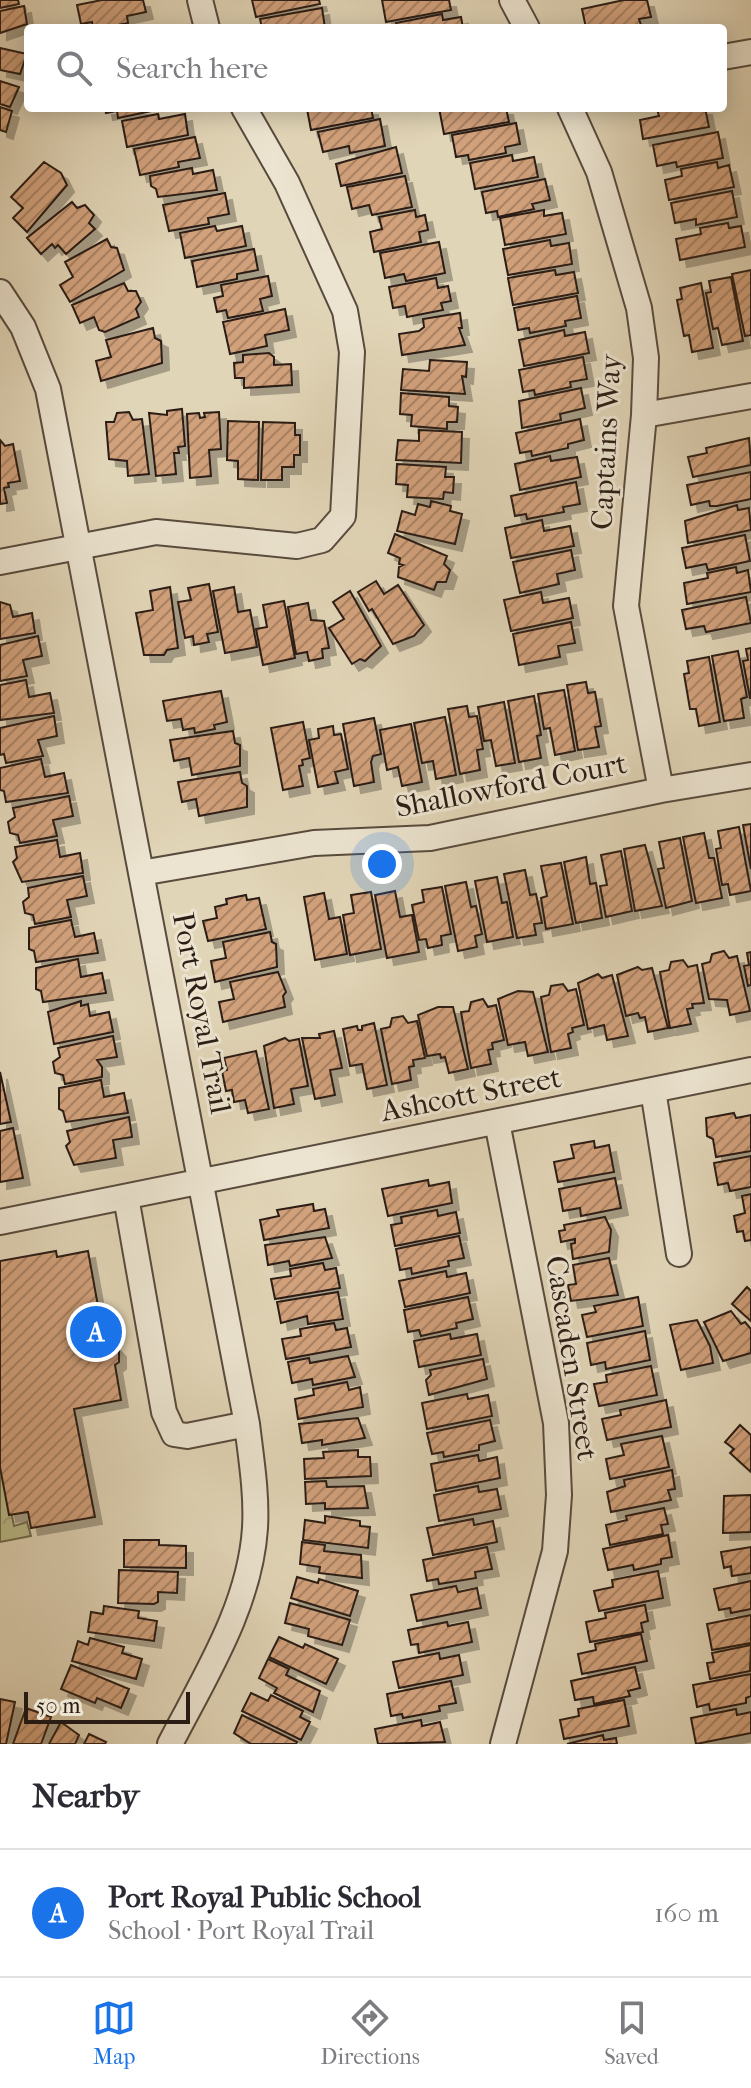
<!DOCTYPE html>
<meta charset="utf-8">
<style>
body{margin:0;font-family:"IM FELL French Canon",serif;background:#f2f2f3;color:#2b2b33}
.scale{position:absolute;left:24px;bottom:20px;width:166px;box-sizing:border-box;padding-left:8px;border:4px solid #2b1d14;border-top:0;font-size:22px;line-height:28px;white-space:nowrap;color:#2b1d14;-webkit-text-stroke:6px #ece4d0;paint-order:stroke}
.you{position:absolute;left:382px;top:864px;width:28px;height:28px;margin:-20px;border:6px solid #fff;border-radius:50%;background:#1a73e8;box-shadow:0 0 0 12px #1a73e833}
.badge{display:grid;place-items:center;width:52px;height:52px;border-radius:50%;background:#1a73e8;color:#fff;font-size:26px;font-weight:700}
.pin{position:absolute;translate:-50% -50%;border:4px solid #fff;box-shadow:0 2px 8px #0006}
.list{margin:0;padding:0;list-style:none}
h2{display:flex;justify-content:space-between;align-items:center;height:104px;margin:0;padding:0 32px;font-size:34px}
h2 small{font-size:26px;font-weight:400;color:#7c7c81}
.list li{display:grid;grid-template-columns:52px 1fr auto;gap:24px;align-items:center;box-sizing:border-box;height:128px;padding:0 32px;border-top:2px solid #e1e1e2}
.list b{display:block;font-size:30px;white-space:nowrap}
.list p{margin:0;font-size:26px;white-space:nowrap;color:#7c7c81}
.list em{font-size:26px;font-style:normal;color:#7c7c81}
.icon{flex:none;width:44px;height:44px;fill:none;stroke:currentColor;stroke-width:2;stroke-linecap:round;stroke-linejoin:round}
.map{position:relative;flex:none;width:751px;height:1744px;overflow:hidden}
.search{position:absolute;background:#fff;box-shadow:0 4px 20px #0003;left:24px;right:24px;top:24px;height:88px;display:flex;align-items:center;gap:20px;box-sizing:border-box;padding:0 28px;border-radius:8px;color:#7c7c81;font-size:30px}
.sheet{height:232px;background:#fff}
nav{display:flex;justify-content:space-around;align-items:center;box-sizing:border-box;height:112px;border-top:2px solid #e1e1e2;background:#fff;font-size:22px;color:#7c7c81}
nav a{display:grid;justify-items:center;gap:4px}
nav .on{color:#1a73e8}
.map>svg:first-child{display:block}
.park{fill:url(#park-crowns);stroke:#726c4e;stroke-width:2}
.building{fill:url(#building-hatch);stroke:#2b1d14;stroke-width:2;filter:url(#shadow)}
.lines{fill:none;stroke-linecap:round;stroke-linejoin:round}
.minor-casing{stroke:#584b3d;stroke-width:28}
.minor{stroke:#ece4d0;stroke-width:24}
.labels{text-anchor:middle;stroke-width:6;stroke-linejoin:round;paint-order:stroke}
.street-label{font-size:30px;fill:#2b1d14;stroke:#ece4d0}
</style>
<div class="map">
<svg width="751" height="1744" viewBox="0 0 751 1744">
<defs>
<pattern id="park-crowns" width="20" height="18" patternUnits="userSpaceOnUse" patternTransform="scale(2)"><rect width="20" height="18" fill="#babb89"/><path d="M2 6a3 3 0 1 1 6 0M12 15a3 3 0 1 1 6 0" fill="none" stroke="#a0a075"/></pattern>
<pattern id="building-hatch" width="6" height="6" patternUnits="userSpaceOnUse" patternTransform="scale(2)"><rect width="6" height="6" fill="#d1a17b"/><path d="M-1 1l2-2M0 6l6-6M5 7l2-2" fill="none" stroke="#aa8364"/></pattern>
<filter id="shadow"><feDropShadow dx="7" dy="7" stdDeviation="0" flood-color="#0004"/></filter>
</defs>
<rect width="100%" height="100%" fill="#e1d5b7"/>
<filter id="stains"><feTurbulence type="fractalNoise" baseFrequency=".0025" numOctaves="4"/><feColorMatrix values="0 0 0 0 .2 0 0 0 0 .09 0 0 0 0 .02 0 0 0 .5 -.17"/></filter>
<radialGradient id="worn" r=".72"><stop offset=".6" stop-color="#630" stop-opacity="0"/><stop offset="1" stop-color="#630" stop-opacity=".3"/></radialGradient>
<path class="park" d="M0 1457 14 1526 27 1522 31 1536 0 1542Z"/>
<path class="building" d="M0 0H18L19 4 0 8Z
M102 0H143L146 12 127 16 128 23 103 28H93L92 22 81 24 77 5Z
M252 0H319L320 4 256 17Z
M382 0H449L451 10 386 22Z
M624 0H647L651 17 639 19 641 25 624 28H586L582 9Z
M24 6 27 24 0 33V11Z
M322 8 325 28H262L260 19Z
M442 14 443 20 461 17 463 28H397L396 23Z
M0 48 27 54 20 74 0 70Z
M0 81 19 87 10 107 0 104Z
M0 107 12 111 6 132 0 130Z
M105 108H152V111L118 118 117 111 106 113Z
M371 108 373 118 311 130 307 109Z
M439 108H506L509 122 444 134Z
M705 108 709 127 643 139 640 120 659 116 657 109Z
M158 114 159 119 185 114 188 135 127 147 122 121Z
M380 119 385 146 350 153 349 146 323 152 318 132Z
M516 123 520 144 505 147 506 153 469 160 468 155 456 157 452 135Z
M718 132 723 158 677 167 676 162 657 166 653 145Z
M195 137 200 158 178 162 179 167 140 175 134 149Z
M396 147 402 173 341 186 336 164Z
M512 155 513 161 534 157 538 177 475 189 470 163Z
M44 162 61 173 67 185 27 232 13 218 23 208 11 197Z
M717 162 718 168 729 165 734 187 669 200 665 180 682 176 681 169Z
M192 168 193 174 213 170 217 190 158 197 156 189 151 186 150 176Z
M405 176 412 207 372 215 369 205 352 209 347 187Z
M545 179 550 200 532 204 534 209 498 217 497 211 486 213 482 192Z
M732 191 737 217 696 225V219L675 223 671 203Z
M225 193 229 214 208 218 209 224 169 231 163 205Z
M72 202 77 208 85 205 94 215 89 223 95 229 66 254 58 245 55 248 52 244 41 254 27 238Z
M415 210 416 217 425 215 428 230 419 232 421 242 374 252 370 232 382 229 379 217Z
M544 210V216L562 213 566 234 505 245 500 218Z
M728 223 729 228 741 226 745 247 680 260 676 239 701 234 700 228Z
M215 226 217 231 242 226 246 246 185 258 180 233Z
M107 239 111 247 117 248 124 270 70 302 60 285 73 277 65 262Z
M550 240 551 246 569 243 572 264 508 275 503 249Z
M439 242 445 273 406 281 404 274 385 278 380 253Z
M254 249 258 270 237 274V279L197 287 192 261Z
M555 270 556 275 574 272 578 293 513 305 508 278Z
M751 270V335L745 336 732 274Z
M268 276 272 296 260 299 263 311 228 318 226 310 217 312 214 298 223 296 221 285Z
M731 277 743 341 722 345 718 328 713 329 706 293 711 292 709 281Z
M436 278 438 288 448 286 451 301 441 303 443 310 407 317 405 306 393 308 389 287Z
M124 283 128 291H136L141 302 136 309 139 317 105 332 99 330 94 317 80 323 72 305Z
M701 283 713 348 692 352 689 335 684 336 677 300 682 299 680 288Z
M577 296 581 318 565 321 566 326 530 333 529 328 518 330 514 308Z
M285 309 289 330 265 335 267 346 230 354 223 322Z
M460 313 462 328H459L465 345 402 355 399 334 419 331 424 327 423 319Z
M153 328 155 338 161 341 162 363 101 381 96 361 111 357 106 340Z
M564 330 565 336 585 332 589 353 524 366 519 340Z
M269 353 274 357V365L291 364 292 385 244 388V378H235L234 363 243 362V355Z
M583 357 587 379 570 382 571 387 535 395 534 390 523 392 519 370Z
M430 360 467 362 466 377 462 376 465 394 401 390 403 369 429 371Z
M581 388 585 408 560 414 561 420 522 428 519 401Z
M401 393 449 397V406L458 407 457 422H447V429L411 426 412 415 400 414Z
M182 409 185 446 178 447 179 453H174L176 474 156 476 149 413 167 415V411Z
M129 412 133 420 142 419 149 474 128 476 127 461 109 459 106 422H114L117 413Z
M219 412 221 449 209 450 211 476 190 478 187 414 199 413 200 418 205 417 204 413Z
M580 419 584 440 568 444V448L532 456 531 451 520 453 516 433Z
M228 421 259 422 258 480 238 479V461L227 460Z
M263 422 295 423V435H300V455H294V467H282V480H261Z
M419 430 462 432 461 463 396 460 398 440 419 441Z
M749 438 751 465 693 477 688 457 707 453 706 448Z
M0 440 5 446 13 444 20 481 8 483 9 487 4 488 7 503 0 504Z
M550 456 551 461 577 457 581 477 520 490 515 464Z
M397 464 446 467 445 477H454L453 493 444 492 443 499 407 497 408 485 396 484Z
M751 472V499L717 506H710L709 501 691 505 687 485Z
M576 482 580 504 563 507 564 512 527 519 526 514 515 516 511 496Z
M431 501 451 506 450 511 462 514 455 544 397 531 402 511 415 515 418 504 430 507Z
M737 505 738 510 749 508 751 530 688 543 685 521Z
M542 520 544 531 570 526 574 546 511 558 505 528Z
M395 534 447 556 444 564 450 570 446 582H437L434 590 398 577 399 567 403 565 399 564 400 558 388 553Z
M745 535 750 561 708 570 706 564 686 568 682 548Z
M571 550 575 570 557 574 559 584 520 593 513 562Z
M736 567 737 573 748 570 751 592 687 604 684 583 708 578 707 573Z
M376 581 384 594 398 585 424 625 414 636 393 644 372 609 369 611 358 592Z
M209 584 218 632 207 634 209 642 194 645 193 636 185 638 178 602 191 600 188 588Z
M170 587 178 648 167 650 164 655H144L136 613 153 610 150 591Z
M234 587 238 612 250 610 257 647 225 653 213 591Z
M350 591 381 646 365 661 360 659 352 664 329 628 344 619 333 602Z
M541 592 543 603 569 598 573 618 511 631 504 600Z
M746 597 751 623 706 632 704 626 686 629 682 610Z
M284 601 295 658 263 665 256 629 267 627 263 605Z
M0 602 10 605 13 617 32 613 35 633 0 639Z
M308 603 311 620 324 621 329 648 322 649 323 658 309 661 307 652 296 654 288 607Z
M571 622 575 643 558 646 560 657 519 665 513 634Z
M38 636 42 656 23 660 27 676 0 681V645Z
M751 648V698H750L743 661 748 660 746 649Z
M738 651 747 697 741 699 744 718 724 721 712 656Z
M709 657 720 722 699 726 696 709H690L684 674 689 673 687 661Z
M26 680 29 697 50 693 54 713 0 720V685Z
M586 682 588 693 595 692 601 726 595 727 599 747 578 750 567 685Z
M564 690 575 751 555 755 550 728 544 729 538 694Z
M221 691 227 722 214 725 215 729 195 733 194 728 183 730 181 719 167 721 163 701Z
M534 696 541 735 537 736 541 758 519 762 508 701Z
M504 702 515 763 496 766 491 740 484 741 478 707Z
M467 706 469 717 477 716 483 749 477 750 480 770 460 774 448 709Z
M54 716 57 736 38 740 43 756 6 763 4 754 0 755V728Z
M445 717 456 775 436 779 433 761 422 763 414 723Z
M374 718 381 754 373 756 371 762 374 782 354 786 343 724Z
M303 722 310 758 302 760 303 765 299 766 303 786 283 790 271 728Z
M411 724 422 782 402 786 398 767 387 770 380 730Z
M333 726 334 735 341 734 348 769 335 772 338 783 318 787 309 740 319 738 318 729Z
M233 731 235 743 240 745V766L192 775 189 758 174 761 170 740Z
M41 759 45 777 64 773 68 793 6 802 4 791 0 790V768Z
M240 772 242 783 247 786V807L199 816 196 799 182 802 178 782Z
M69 796 73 816 53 820 57 836 20 843 18 835 10 833 8 822 15 817 13 808Z
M751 824V869L743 825Z
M739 827 751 891 730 895 728 884 722 885 716 849 721 848 718 831Z
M704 833 709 858H714L722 898 696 903 683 837Z
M680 838 692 901 666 908 658 869 664 868 659 842Z
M57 840 60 857 80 853 83 873 22 882 13 862 17 858 15 847Z
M645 845 662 906 635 911 624 849Z
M621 851 632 911 606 917 600 886 607 885 601 855Z
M586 857 590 884 596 883 602 918 576 923 564 862Z
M561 863 573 924 546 929 541 898 547 896 541 866Z
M525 870 530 895 536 894 542 923 534 924 536 935 517 938 504 874Z
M83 876 87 896 67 900 71 917 35 924 33 915 25 913 23 902 29 897 28 888Z
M497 877 502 903 507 902 513 937 487 942 475 881Z
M466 882 471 907 476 906 482 934 475 936 477 947 458 951 445 886Z
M442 887 451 934 441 936 442 945 428 948 426 939 419 940 412 905 424 902 422 890Z
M395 891 400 917 412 915 419 952 387 958 375 895Z
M371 892 381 949 350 955 343 915 354 913 351 895Z
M324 893 329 919 340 917 347 954 315 960 304 897Z
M246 895 247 900 259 898 266 929 208 941 203 921 217 918 215 907 227 904 226 899Z
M71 920 75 937 94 933 98 953 36 962 34 951 29 949V928Z
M270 932 272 942 276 944 277 967 215 982 211 961 226 958 223 942Z
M724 951 729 958 737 956 750 1011 730 1015 727 1000 709 999 702 964 710 962 712 954Z
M751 952V985L748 986 744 966 749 965 747 953Z
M78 959 81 977 102 973 106 993 43 1002 41 991 36 989V968Z
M683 960 688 967 697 965 704 1003 692 1004 693 1008 687 1009 691 1024 670 1028 660 972 669 970 671 962Z
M638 967 642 970 652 968 668 1028 648 1032 645 1017 640 1018 638 1013 626 1016 617 975Z
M278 972 286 992 283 996 285 1007 223 1022 219 1002 234 999 230 982Z
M598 974 602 978 612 975 628 1036 607 1040 604 1025 588 1029 578 983Z
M563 984 568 991 576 989 584 1025 572 1028 573 1032 568 1034 571 1048 551 1052 541 997 549 995 551 986Z
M518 991 533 992 548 1052 528 1056 525 1042 508 1045 498 999Z
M483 999 488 1007 496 1005 504 1040 492 1043 493 1049 488 1050 491 1064 471 1068 461 1012 469 1011 471 1002Z
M81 1001V1006L88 1004 90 1016 109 1012 113 1032 54 1044 48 1012Z
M438 1007H453L468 1069 449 1073 445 1057 441 1058 440 1054 427 1056 418 1015Z
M403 1016 408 1023 417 1021 425 1058 413 1060 414 1066 409 1067 411 1080 392 1084 381 1029 390 1027 392 1018Z
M374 1023 387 1085 367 1089 362 1064 350 1066 343 1029 357 1026 358 1030H362V1026Z
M334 1031 342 1068 330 1070 335 1095 315 1099 302 1038H320L319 1034Z
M113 1036 117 1057 97 1060 102 1067V1077L65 1084 63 1075 55 1073 53 1062 60 1057 58 1048Z
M285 1038 289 1041 299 1039 308 1086 291 1089 294 1104 274 1108 264 1046Z
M256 1051 269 1109 248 1113 245 1100 234 1102 232 1090 226 1091 222 1071 227 1070 224 1058Z
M0 1072 11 1122 0 1124Z
M101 1080 104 1097 124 1093 128 1113 66 1122 63 1111 59 1109V1088Z
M734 1113 736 1118 751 1115V1151L716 1157 713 1139 707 1136 706 1118Z
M129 1117 132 1137 113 1140 116 1158 74 1165 66 1146 70 1142 67 1131Z
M13 1128 23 1178 0 1182V1131Z
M594 1141 595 1148 609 1145 614 1172 558 1182 554 1162 574 1158 571 1145Z
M751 1156V1187L730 1191 728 1183 718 1185 714 1163Z
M615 1178 621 1208 581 1216 580 1208 563 1211 559 1189Z
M428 1180 429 1186 449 1182 452 1203 388 1216 382 1189Z
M751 1194V1240L745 1241 743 1231 737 1232 734 1216 745 1213 742 1196Z
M313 1204 314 1211 325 1209 329 1228 264 1240 260 1220 279 1216 277 1210Z
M437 1210 438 1216 456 1212 460 1233 395 1246 391 1225 402 1223 401 1217Z
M605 1217 611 1230 609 1252 573 1259 571 1244 575 1243V1239L561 1242 559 1231 565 1230 564 1225Z
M459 1236 464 1258 448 1261 449 1266 412 1274 411 1268 400 1270 396 1249Z
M325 1237 332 1258 290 1266 289 1261 268 1265 265 1245Z
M56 1251 57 1257 88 1251 98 1306 103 1305 110 1341 119 1350V1362L115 1365 121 1400 74 1409 95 1517 31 1528 28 1512 9 1515 0 1467V1261Z
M609 1258 618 1295 571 1301 568 1285 576 1284 573 1265Z
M323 1263 325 1270 336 1268 340 1288 275 1299 271 1279 291 1276 290 1269Z
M446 1271 447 1277 466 1273 470 1293 405 1307 399 1281Z
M747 1287 751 1291V1321L732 1304Z
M338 1292 343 1319 308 1324 307 1316 281 1323 277 1302Z
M468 1297 473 1319 456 1323 457 1328 421 1336 419 1330 408 1332 404 1310Z
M638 1297 643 1326 587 1337 582 1315 596 1312 594 1306Z
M731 1311 741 1324 745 1322 751 1329V1353L723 1361 704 1322Z
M697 1320 710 1346 713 1363 681 1370 670 1325Z
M334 1323 336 1330 347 1328 351 1347 286 1359 282 1339 301 1336 300 1329Z
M645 1331 650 1360 606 1369 605 1362 591 1365 587 1343Z
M450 1334 451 1339 477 1334 481 1355 419 1367 414 1341Z
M348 1356 355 1377 313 1385 312 1379 292 1383 288 1362 309 1358 310 1363Z
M483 1359 487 1379 429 1395 426 1380 431 1375 430 1370Z
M651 1366 657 1395 599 1406 594 1384 607 1382 606 1375Z
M347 1382 349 1390 360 1387 363 1407 298 1419 295 1399 314 1395 313 1389Z
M467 1394 468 1399 488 1395 492 1416 427 1429 422 1403Z
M666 1400 671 1427 607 1440 602 1419 621 1415 620 1410Z
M358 1418 365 1438 322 1445V1440L302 1443 299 1424Z
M490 1420 495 1441 479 1445V1450L444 1457 443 1452 432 1454 427 1433Z
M740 1425 751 1435V1472L730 1453 734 1449 725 1442Z
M662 1436 669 1467 610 1479 606 1459 624 1455 621 1444Z
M358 1450V1457H370L371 1476 305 1479 304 1459 324 1458 323 1452Z
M478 1455 479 1461 497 1457 500 1478 436 1491 431 1464Z
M672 1470 675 1489 668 1490 671 1500 611 1512 607 1492 625 1486 624 1480Z
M326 1481 327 1487 364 1486 368 1508 325 1509V1503L306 1504 305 1482Z
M478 1486 479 1492 497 1489 501 1509 439 1521 434 1495Z
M751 1495V1532L723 1533 724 1496Z
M664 1508 668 1524 661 1525 663 1534 610 1545 606 1525 627 1520 626 1516Z
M325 1516 360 1521V1526L370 1527 368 1548 303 1540 305 1520 325 1523Z
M473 1519 474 1525 493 1521 497 1542 433 1555 427 1528Z
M668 1535 672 1557 661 1559V1564L634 1570 633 1565 608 1570 603 1549Z
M124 1540H159V1545L186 1546V1568L124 1567Z
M302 1542 325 1545 324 1551 361 1555 362 1578 319 1573 320 1567 300 1564Z
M487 1547 492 1569 475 1572 476 1578 439 1584 438 1579 427 1581 423 1560Z
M751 1547V1573L732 1576 731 1566 724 1568 721 1552Z
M119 1570 178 1572 177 1593 158 1592V1602L154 1604 118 1603Z
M658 1571 663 1598 599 1611 594 1591 613 1587 612 1580Z
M297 1577 318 1583 319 1579 358 1591 350 1616 291 1598Z
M751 1581V1609L731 1613 730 1608 719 1610 714 1589Z
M456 1586 458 1592 477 1588 481 1608 417 1621 411 1595Z
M290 1603 350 1620 342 1645 308 1636 309 1629 285 1623Z
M645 1605 648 1621 641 1623 643 1632 590 1642 586 1622 606 1618 605 1613Z
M104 1606 139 1611 138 1618 157 1621 154 1641 88 1632 91 1612 103 1614Z
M751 1615V1643L712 1650 707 1624Z
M447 1622 448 1626 468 1622 472 1642 419 1653 418 1644 411 1645 408 1630Z
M641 1634 647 1661 582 1674 578 1654 596 1650 595 1644Z
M279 1637 303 1648 305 1644 338 1659 326 1684 269 1657Z
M90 1638 124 1647 122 1653 142 1659 136 1679 72 1661 78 1641 88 1645Z
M751 1645 750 1671 710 1679 707 1663 714 1662 712 1653Z
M439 1653 440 1659 459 1655 463 1675 399 1688 393 1662Z
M268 1659 289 1669 286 1675 320 1691 313 1712 274 1693 277 1688 259 1678Z
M71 1665 129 1689 121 1708 97 1698 95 1703 61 1689Z
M635 1667 640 1688 628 1691 630 1696 594 1704 593 1697 575 1700 571 1681Z
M751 1674V1696L746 1698V1703L710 1710 709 1704 697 1707 693 1685Z
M451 1681 456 1703 439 1706 440 1711 403 1718 402 1714 391 1716 387 1694Z
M251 1693 268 1701 271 1695 303 1711 300 1717 310 1722 301 1740 242 1711Z
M0 1699 15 1702 6 1744H0Z
M624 1700 629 1726 564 1739 560 1720 579 1716 578 1709Z
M26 1708 51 1717 41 1744H13Z
M736 1709 737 1715 751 1712V1733L696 1744 691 1718Z
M242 1715 297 1742 296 1744H251L234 1733Z
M421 1720 422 1726 440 1722 445 1742 378 1744 375 1729Z
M61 1722 79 1735 75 1744H49Z
M89 1734 106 1742 105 1744H84Z
M603 1735 604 1740 616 1738 617 1744H567Z"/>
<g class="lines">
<g class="minor-casing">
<path id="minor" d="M200 0 207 28
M512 0 527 28
M723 57 751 52
M570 108 599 172 639 308 646 358 644 415 626 606 661 790
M0 292 23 327 48 389 247 1424C251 1458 257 1493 255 1528 250 1606 205 1676 170 1744
M644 415 751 396
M0 562 156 532 297 546 322 540 343 516 352 352 345 311 287 183 244 108
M141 873 314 843 430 838 661 790 751 775
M653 1090 679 1254
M497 1122 556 1423 559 1495 555 1551 503 1744
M126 1197 164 1412 174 1434 187 1436 247 1424
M0 1222 751 1070"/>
</g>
<use href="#minor" class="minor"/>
</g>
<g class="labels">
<g class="street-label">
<text transform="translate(606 442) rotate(-87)" y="10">Captains Way</text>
<text transform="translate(511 785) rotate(-11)" y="10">Shallowford Court</text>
<text transform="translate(202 1013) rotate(79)" y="10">Port Royal Trail</text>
<text transform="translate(471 1094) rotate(-11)" y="10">Ashcott Street</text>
<text transform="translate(572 1358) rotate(81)" y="10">Cascaden Street</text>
</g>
</g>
<rect width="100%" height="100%" filter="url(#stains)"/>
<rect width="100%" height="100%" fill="url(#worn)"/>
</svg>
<div class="scale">50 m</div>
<div class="you"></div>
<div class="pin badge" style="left:96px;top:1332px">A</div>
<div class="search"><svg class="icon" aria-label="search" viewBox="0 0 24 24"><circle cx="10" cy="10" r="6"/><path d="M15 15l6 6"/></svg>Search here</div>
</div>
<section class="sheet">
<h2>Nearby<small></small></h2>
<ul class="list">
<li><span class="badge">A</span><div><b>Port Royal Public School</b><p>School · Port Royal Trail</p></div><em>160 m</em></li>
</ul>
</section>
<nav>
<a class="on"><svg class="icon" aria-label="map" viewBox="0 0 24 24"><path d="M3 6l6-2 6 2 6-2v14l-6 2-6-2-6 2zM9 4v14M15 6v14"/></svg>Map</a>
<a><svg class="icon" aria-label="directions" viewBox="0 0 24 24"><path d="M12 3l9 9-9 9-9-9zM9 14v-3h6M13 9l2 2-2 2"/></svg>Directions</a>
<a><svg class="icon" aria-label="saved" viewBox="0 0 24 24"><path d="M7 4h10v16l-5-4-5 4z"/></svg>Saved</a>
</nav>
